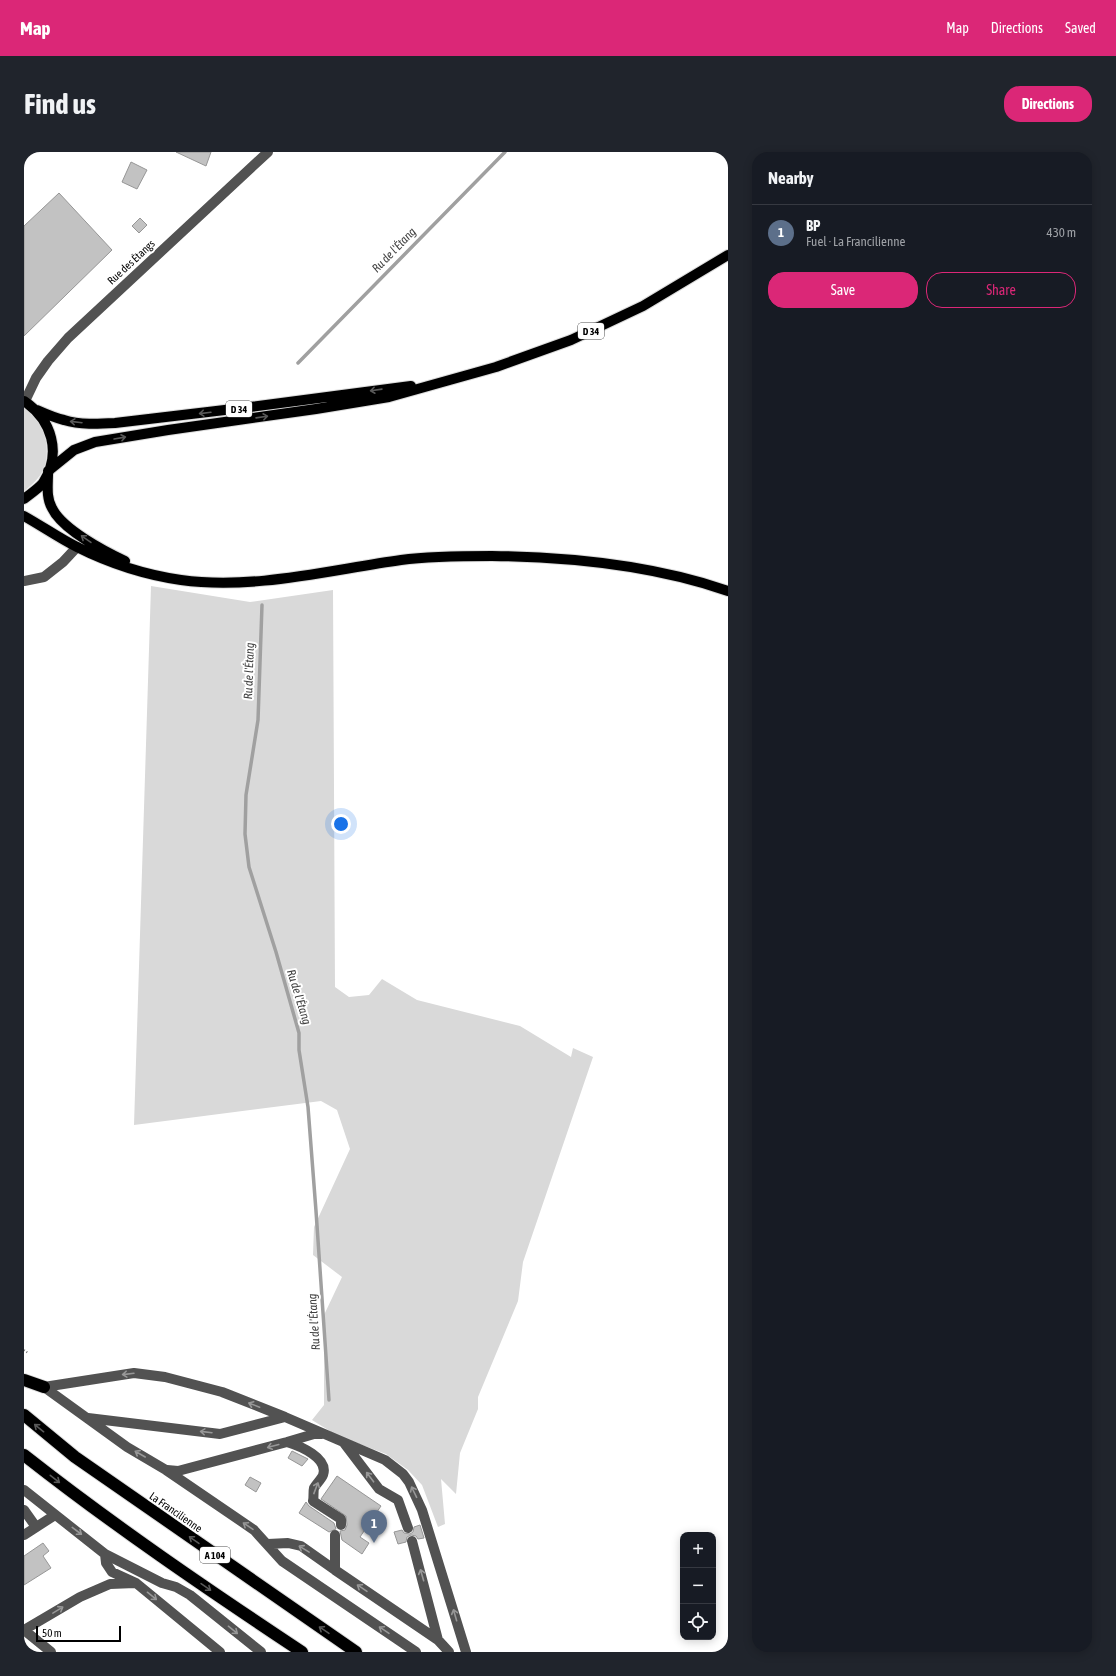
<!DOCTYPE html>
<meta charset="utf-8">
<style>
body{margin:0;font-family:"Asap Condensed",sans-serif;background:#20242c;color:#f1f3f6}
.controls{position:absolute;right:12px;bottom:12px;display:grid;overflow:hidden;border-radius:8px;box-shadow:0 2px 10px #0003}
.controls button{width:36px;height:36px;display:grid;place-items:center;padding:0;border:0;border-bottom:1px solid #363941;background:#171b24;color:#f1f3f6;font:20px sans-serif}
.scale{position:absolute;left:12px;bottom:10px;width:85px;box-sizing:border-box;padding-left:4px;border:2px solid #000;border-top:0;font-size:11px;line-height:14px;white-space:nowrap;color:#000;-webkit-text-stroke:3px #fff;paint-order:stroke}
.you{position:absolute;left:317px;top:672px;width:14px;height:14px;margin:-10px;border:3px solid #fff;border-radius:50%;background:#1a73e8;box-shadow:0 0 0 6px #1a73e833}
.badge{display:grid;place-items:center;width:26px;height:26px;border-radius:50%;background:#db2777;color:#fff;font-size:13px;font-weight:700}
.pin{position:absolute;translate:-50% -33px;filter:drop-shadow(0 1px 2px #0008)}
.pin::after{content:'';position:absolute;top:21px;width:14px;height:12px;background:inherit;clip-path:polygon(0 0,100% 0,50% 100%)}
.list{margin:0;padding:0;list-style:none}
h2{display:flex;justify-content:space-between;align-items:center;height:52px;margin:0;padding:0 16px;font-size:17px}
h2 small{font-size:13px;font-weight:400;color:#9ea1a6}
.list li{display:grid;grid-template-columns:26px 1fr auto;gap:12px;align-items:center;box-sizing:border-box;height:56px;padding:0 16px;border-top:1px solid #363941}
.list b{display:block;font-size:15px;white-space:nowrap}
.list p{margin:0;font-size:13px;white-space:nowrap;color:#9ea1a6}
.list em{font-size:13px;font-style:normal;color:#9ea1a6}
.actions{display:flex;gap:8px;padding:12px 16px}
.actions a{flex:1;padding:9px 0;border:1px solid #db2777;border-radius:16px;text-align:center;font-size:14px;color:#db2777}
.actions .main{background:#db2777;color:#fff}
.icon{flex:none;width:22px;height:22px;fill:none;stroke:currentColor;stroke-width:2;stroke-linecap:round;stroke-linejoin:round}
.map{position:relative;flex:none;width:704px;height:1500px;overflow:hidden;border-radius:16px}
header{display:flex;align-items:center;gap:24px;box-sizing:border-box;height:56px;padding:0 20px;background:#db2777;color:#fff}
header strong{font-size:19px}
nav{display:flex;gap:22px;margin-inline-start:auto;font-size:14px}
.intro{display:flex;align-items:center;justify-content:space-between;box-sizing:border-box;height:96px;padding:0 24px}
h1{margin:0;font-size:28px}
.button{padding:10px 18px;border-radius:16px;background:#db2777;color:#fff;font-size:14px;font-weight:700}
main{display:flex;gap:24px;padding:0 24px}
aside{flex:1;background:#171b24;border-radius:16px;box-shadow:0 2px 10px #0003}
.map>svg:first-child{display:block}
.green{fill:#d9d9d9}
.lines{fill:none;stroke-linecap:round;stroke-linejoin:round}
.stream{stroke:#a0a0a0;stroke-width:3.5}
.building{fill:#c2c2c2;stroke:#969696}
.major-casing{stroke:#dbdbdb;stroke-width:12}
.highway-casing{stroke:#dbdbdb;stroke-width:14}
.path{stroke:#747474;stroke-width:2;stroke-dasharray:1 2;stroke-linecap:butt}
.minor{stroke:#525252;stroke-width:10}
.major{stroke:#000;stroke-width:10}
.highway{stroke:#000;stroke-width:12}
.oneway{stroke:#595959}
.oneway2{stroke:#979797}
.labels{text-anchor:middle;stroke-width:4;stroke-linejoin:round;paint-order:stroke}
.shield{fill:#fff;stroke:#4c4c4c;stroke-width:1}
.shield-label{font-size:10px;font-weight:bold;fill:#000}
.street-label{font-size:11px;fill:#000;stroke:#fff}
.water-label{font-size:12px;font-style:italic;fill:#414141;stroke:#fff}
</style>
<header>
<strong>Map</strong>
<nav><a>Map</a><a>Directions</a><a>Saved</a></nav>
</header>
<div class="intro"><h1>Find us</h1><a class="button">Directions</a></div>
<main>
<div class="map">
<svg width="704" height="1500" viewBox="0 0 704 1500">
<rect width="100%" height="100%" fill="#fff"/>
<path class="green" d="M0 256C21 266 27 296 20 316 16 326 8 333 0 339Z
M127 434 226 450 309 438 311 835 325 845 345 843 358 827 393 848 496 874 547 905 549 896 569 905 499 1110 494 1149 454 1245V1257L436 1301 432 1342 417 1327 421 1372 414 1375 398 1333 384 1318 362 1302 314 1284 288 1268 300 1253V1163L318 1125 289 1103 290 1075 326 997 313 958 297 949 110 973Z"/>
<g class="lines">
<path class="stream" d="M274 211 481 0
M238 453 234 568 222 643 221 682 225 715 252 800 275 881V898L284 955 292 1059 305 1248"/>
</g>
<path class="building" d="M152 0H187L182 14Z
M107 10 123 18 113 37 98 30Z
M35 41 88 98 0 184V74Z
M116 66 123 73 115 81 108 74Z
M268 1299 284 1307 278 1314 264 1306Z
M313 1324 357 1354 336 1385 345 1391 338 1402 318 1388 316 1379 321 1378 323 1373 322 1364 297 1347Z
M226 1325 237 1331 232 1340 221 1333Z
M282 1350 285 1354 310 1371 312 1377 305 1380 275 1361Z
M396 1373 400 1386 394 1387 392 1384 387 1383 383 1385 382 1390 374 1392 370 1380 378 1378 380 1381 386 1382 389 1380 390 1375Z
M19 1391 25 1399 19 1404 27 1416 0 1433V1404Z"/>
<g class="lines">
<g class="major-casing">
<path id="major" d="M0 249C28 268 38 301 19 331 14 337 6 342 0 347
M13 258C22 262 31 266 40 268 56 273 74 272 91 271L226 255 387 234
M24 319 50 298 71 290 144 278 292 257 365 245 472 215 547 188 619 154 704 103
M24 322C24 333 22 346 28 356 38 377 80 399 101 409
M0 364C18 374 35 386 53 395 85 411 122 423 157 428 230 438 305 418 377 408 407 404 438 404 468 404 547 405 629 413 704 439"/>
</g>
<g class="highway-casing">
<path id="highway" d="M0 1228 20 1235
M0 1263 51 1305 332 1500
M0 1303C89 1373 183 1437 278 1500"/>
</g>
<path class="path" d="M0 1198 4 1201"/>
<path class="minor" d="M1 249 12 226 24 209 44 186 244 0
M0 429 20 425 39 410 53 395
M20 1235 110 1221 141 1225 198 1240 261 1265 361 1308 379 1322 385 1330 398 1358 442 1500
M20 1235 103 1295 142 1318 230 1378 258 1409 392 1500
M64 1266 196 1282 261 1265
M263 1290C276 1294 305 1306 299 1323 297 1328 292 1332 290 1336 289 1340 290 1345 289 1349L317 1367V1373
M320 1291 355 1337 374 1348 384 1376
M143 1318 154 1319 263 1290 290 1282H298
M0 1338 81 1402 138 1431 152 1435 166 1443 237 1500
M0 1358 12 1375
M0 1383 31 1363
M311 1383V1418L414 1488 425 1500
M388 1389 414 1488
M244 1392 264 1391 277 1394 311 1418
M81 1402 82 1411 88 1420 112 1431 196 1500
M0 1478 56 1445 86 1432 111 1431
M0 1478 27 1500"/>
<use href="#major" class="major"/>
<use href="#highway" class="highway"/>
</g>
<defs><path id="oneway-shaft" d="M-6 0H5M1.5-3L5.5 0L1.5 3" fill="none" stroke-width="1.6" stroke-linecap="round" stroke-linejoin="round"/></defs>
<g class="oneway">
<use href="#oneway-shaft" transform="translate(352 238) rotate(172)"/>
<use href="#oneway-shaft" transform="translate(181 261) rotate(173)"/>
<use href="#oneway-shaft" transform="translate(238 265) rotate(-8)"/>
<use href="#oneway-shaft" transform="translate(52 270) rotate(-173)"/>
<use href="#oneway-shaft" transform="translate(96 286) rotate(-10)"/>
<use href="#oneway-shaft" transform="translate(62 387) rotate(-145)"/>
<use href="#oneway-shaft" transform="translate(15 1276) rotate(-141)"/>
<use href="#oneway-shaft" transform="translate(31 1327) rotate(38)"/>
<use href="#oneway-shaft" transform="translate(170 1388) rotate(-145)"/>
<use href="#oneway-shaft" transform="translate(182 1435) rotate(35)"/>
<use href="#oneway-shaft" transform="translate(300 1478) rotate(-146)"/>
</g>
<g class="oneway2">
<use href="#oneway-shaft" transform="translate(104 1222) rotate(173)"/>
<use href="#oneway-shaft" transform="translate(230 1253) rotate(-159)"/>
<use href="#oneway-shaft" transform="translate(182 1280) rotate(-173)"/>
<use href="#oneway-shaft" transform="translate(249 1294) rotate(165)"/>
<use href="#oneway-shaft" transform="translate(116 1302) rotate(-150)"/>
<use href="#oneway-shaft" transform="translate(346 1325) rotate(-127)"/>
<use href="#oneway-shaft" transform="translate(292 1336) rotate(-69)"/>
<use href="#oneway-shaft" transform="translate(390 1340) rotate(-116)"/>
<use href="#oneway-shaft" transform="translate(224 1374) rotate(-146)"/>
<use href="#oneway-shaft" transform="translate(53 1379) rotate(37)"/>
<use href="#oneway-shaft" transform="translate(280 1397) rotate(-149)"/>
<use href="#oneway-shaft" transform="translate(398 1423) rotate(-106)"/>
<use href="#oneway-shaft" transform="translate(338 1436) rotate(-146)"/>
<use href="#oneway-shaft" transform="translate(128 1444) rotate(39)"/>
<use href="#oneway-shaft" transform="translate(34 1458) rotate(-31)"/>
<use href="#oneway-shaft" transform="translate(431 1463) rotate(-106)"/>
<use href="#oneway-shaft" transform="translate(209 1478) rotate(39)"/>
<use href="#oneway-shaft" transform="translate(360 1478) rotate(-146)"/>
</g>
<g class="labels">
<g class="shield">
<rect x="554" y="171" width="26" height="16" rx="3"/>
<rect x="202" y="249" width="26" height="16" rx="3"/>
<rect x="176" y="1395" width="30" height="16" rx="3"/>
</g>
<g class="shield-label">
<text x="567" y="183">D 34</text>
<text x="215" y="261">D 34</text>
<text x="191" y="1407">A 104</text>
</g>
<g class="street-label">
<text transform="translate(107 110) rotate(-43)" y="4">Rue des Étangs</text>
<text transform="translate(152 1360) rotate(35)" y="4">La Francilienne</text>
</g>
<g class="water-label">
<text transform="translate(370 98) rotate(-46)" y="4">Ru de l'Étang</text>
<text transform="translate(225 519) rotate(-88)" y="4">Ru de l'Étang</text>
<text transform="translate(275 845) rotate(73)" y="4">Ru de l'Étang</text>
<text transform="translate(290 1170) rotate(-94)" y="4">Ru de l'Étang</text>
</g>
</g>
</svg>
<div class="controls">
<button>+</button>
<button>−</button>
<button><svg class="icon" aria-label="locate" viewBox="0 0 24 24"><circle cx="12" cy="12" r="6"/><path d="M12 2v4M12 18v4M2 12h4M18 12h4"/></svg></button>
</div>
<div class="scale">50 m</div>
<div class="you"></div>
<div class="pin badge" style="left:350px;top:1391px;background:#5c6f8a">1</div>
</div>
<aside>
<h2>Nearby<small></small></h2>
<ul class="list">
<li><span class="badge" style="background:#5c6f8a">1</span><div><b>BP</b><p>Fuel · La Francilienne</p></div><em>430 m</em></li>
</ul>
<div class="actions"><a class="main">Save</a><a>Share</a></div>
</aside>
</main>
